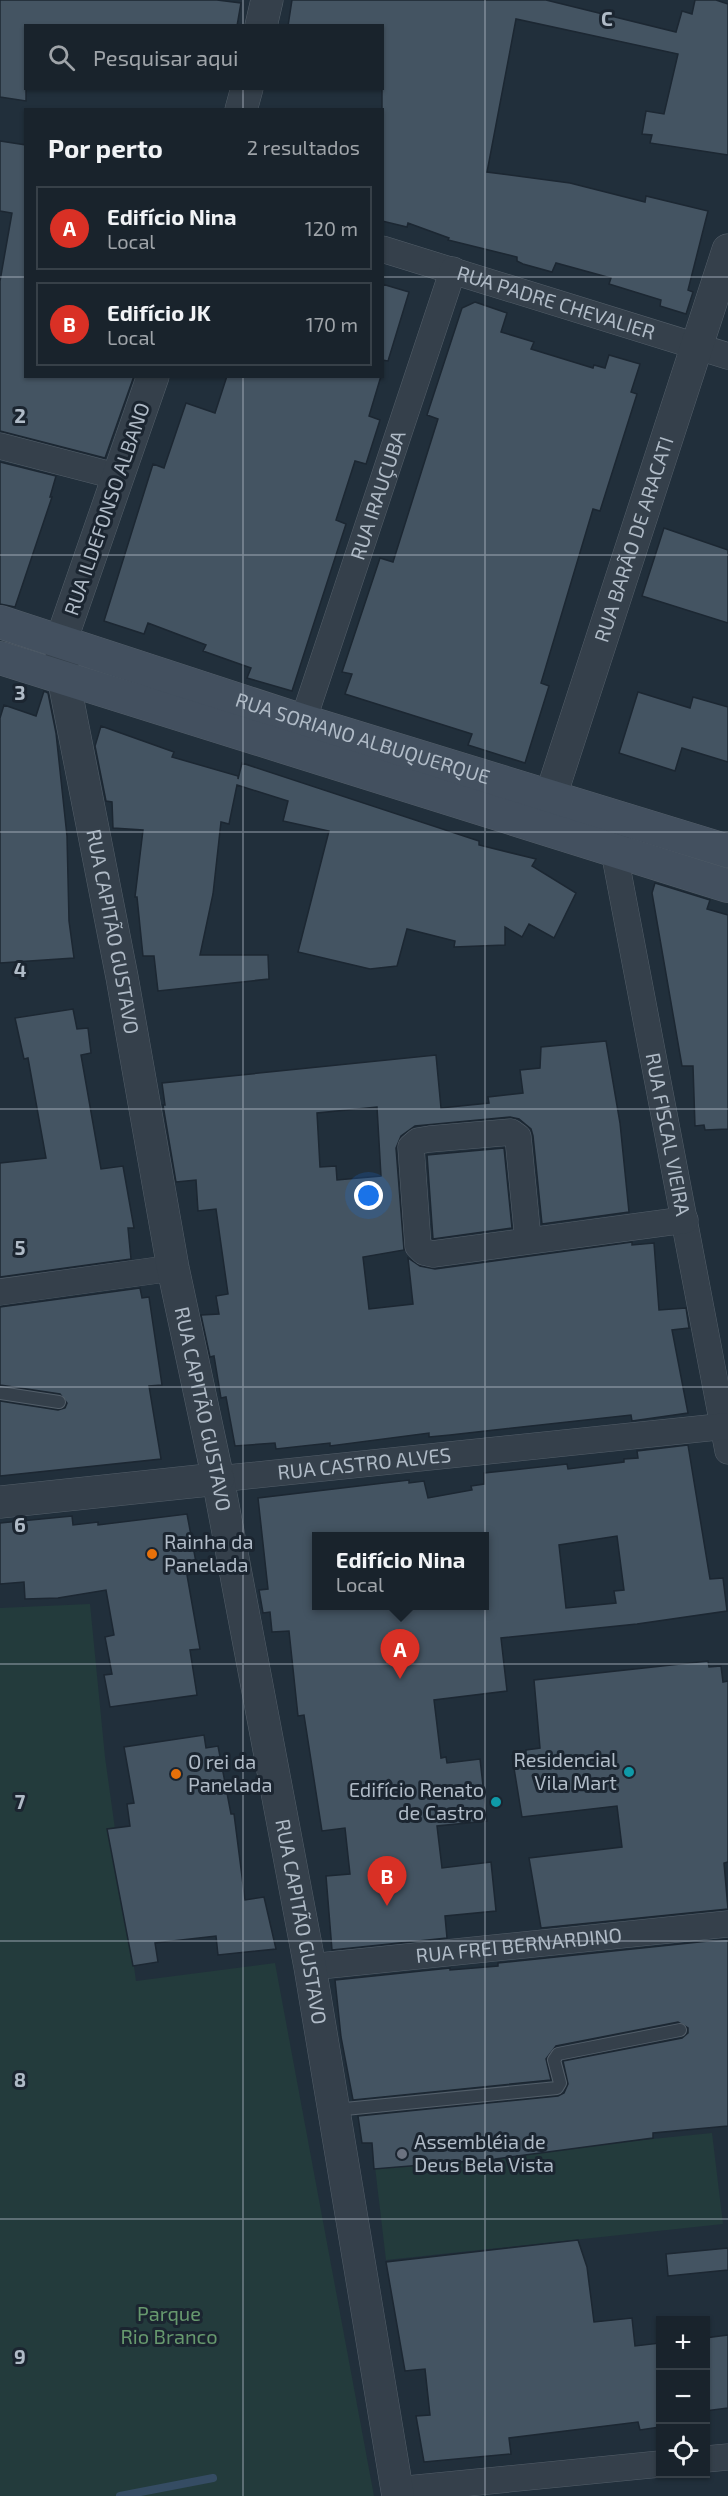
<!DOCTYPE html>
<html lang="pt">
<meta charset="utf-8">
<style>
body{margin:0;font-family:"Exo 2",sans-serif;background:#222b34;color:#f1f3f6}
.controls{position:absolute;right:18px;bottom:18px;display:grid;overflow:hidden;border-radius:0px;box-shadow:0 2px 4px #0004}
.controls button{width:54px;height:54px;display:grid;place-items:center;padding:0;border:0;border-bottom:2px solid #374048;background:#19232c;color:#f1f3f6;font:30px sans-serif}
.you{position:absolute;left:369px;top:1196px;width:21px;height:21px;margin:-15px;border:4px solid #fff;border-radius:50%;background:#1a73e8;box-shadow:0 0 0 9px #1a73e833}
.badge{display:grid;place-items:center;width:39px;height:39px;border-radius:50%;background:#d93025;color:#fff;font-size:20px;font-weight:700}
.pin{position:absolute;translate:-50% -50px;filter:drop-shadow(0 2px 3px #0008)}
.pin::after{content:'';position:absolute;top:32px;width:21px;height:18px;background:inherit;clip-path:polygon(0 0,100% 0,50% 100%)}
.popup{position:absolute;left:312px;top:1532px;width:177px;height:78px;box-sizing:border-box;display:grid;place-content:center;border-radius:0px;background:#19232c;filter:drop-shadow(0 2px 4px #0005);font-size:20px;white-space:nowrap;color:#9fa4a9}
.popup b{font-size:22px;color:#f1f3f6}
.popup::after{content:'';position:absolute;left:50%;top:100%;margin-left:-12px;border:12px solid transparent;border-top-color:#19232c}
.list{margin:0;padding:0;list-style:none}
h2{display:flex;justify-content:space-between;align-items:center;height:78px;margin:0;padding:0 24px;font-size:26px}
h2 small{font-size:20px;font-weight:400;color:#9fa4a9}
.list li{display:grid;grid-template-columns:39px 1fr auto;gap:18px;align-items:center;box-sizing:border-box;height:84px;margin:0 12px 12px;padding:0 12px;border:2px solid #374048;border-radius:0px}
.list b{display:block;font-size:22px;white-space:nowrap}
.list p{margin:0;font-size:20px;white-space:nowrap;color:#9fa4a9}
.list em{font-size:20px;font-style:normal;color:#9fa4a9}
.icon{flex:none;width:33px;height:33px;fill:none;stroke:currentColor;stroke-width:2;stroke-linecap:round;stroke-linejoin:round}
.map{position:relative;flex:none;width:728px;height:2496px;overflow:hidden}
.search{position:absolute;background:#19232c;box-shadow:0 2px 4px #0004;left:24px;top:24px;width:360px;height:66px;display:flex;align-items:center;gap:15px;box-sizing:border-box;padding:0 21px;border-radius:0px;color:#9fa4a9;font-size:22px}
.panel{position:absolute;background:#19232c;box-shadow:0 2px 4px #0004;left:24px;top:108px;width:360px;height:270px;border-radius:0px}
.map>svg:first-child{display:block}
.green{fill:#233b3c}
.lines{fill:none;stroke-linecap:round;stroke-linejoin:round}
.stream{stroke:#354c63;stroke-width:8}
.building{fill:#445462;stroke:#1c2732;stroke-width:1.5;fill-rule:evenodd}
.service-casing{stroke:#535e69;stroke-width:14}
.minor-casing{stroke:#535e69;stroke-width:27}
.tertiary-casing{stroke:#535e69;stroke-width:33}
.secondary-casing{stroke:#535e69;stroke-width:34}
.service{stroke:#35404b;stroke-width:12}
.minor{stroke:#35404b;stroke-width:26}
.tertiary{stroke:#35404b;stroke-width:32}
.secondary{stroke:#43505f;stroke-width:33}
.grid{fill:none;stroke:#b0bbc7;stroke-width:1.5;stroke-opacity:0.55}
.food-dot{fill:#e8710a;stroke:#1b2530;stroke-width:2}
.culture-dot{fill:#0f9aa8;stroke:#1b2530;stroke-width:2}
.worship-dot{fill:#6b7280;stroke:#1b2530;stroke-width:2}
.labels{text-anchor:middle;stroke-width:6;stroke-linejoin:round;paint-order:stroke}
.street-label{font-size:20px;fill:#b0bbc7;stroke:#1b2530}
.poi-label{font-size:20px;fill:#b0bbc7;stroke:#1b2530;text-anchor:start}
.park-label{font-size:20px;fill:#67996e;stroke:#1b2530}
.grid-label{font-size:20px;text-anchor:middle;font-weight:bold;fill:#b0bbc7;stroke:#1b2530;stroke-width:6;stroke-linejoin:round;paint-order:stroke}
</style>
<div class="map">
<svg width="728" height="2496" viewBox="0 0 728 2496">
<rect width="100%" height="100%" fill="#212f3b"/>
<path class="green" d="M90 1604 105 1757 136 1981 275 1963 374 2496H0V1608Z
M712 2133 723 2224 386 2260 375 2167Z"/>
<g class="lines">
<path class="stream" d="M120 2496 213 2478"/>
</g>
<path class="building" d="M0 0H217L241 3 237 26H26V101L0 97Z
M292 0H546L676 32 682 11 692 14 695 0H716L728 4V155L650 143 652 135 642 134 646 111 664 114 678 54 516 19 487 172 570 183 645 202 646 196 708 211 688 290 693 292 686 314 660 306 661 300 609 284 611 278 556 263 552 272 523 264 517 261V257L448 240 449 238 408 223 407 227 382 221V26H288Z
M0 141 26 145V376H134L105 458 0 431V281L12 213 0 211Z
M382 284 409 292 388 361 382 360Z
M475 302 507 313 501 332 534 342 531 349 593 368 594 365 605 368 609 355 640 364 631 392 637 394 600 511 593 509 541 683 549 686 525 763 468 745 472 734 345 694 352 674 342 672 380 558 393 562 438 419 427 415 462 308Z
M227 376H381L369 416 380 420 366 464 355 461 336 520 346 524 292 691 247 678 251 668 203 651 206 645 148 623 144 634 104 621 153 464 164 468 186 403 215 413Z
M0 462 56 476 50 497H52L15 607 0 604Z
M664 528 728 550V623L642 596Z
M44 691 48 693 56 733 67 836 69 921 74 958 0 963V718L4 705 36 716Z
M638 692 690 708 693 697 728 707V762L682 748 675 771 619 753Z
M101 726 174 752 172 757 238 776V779L242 763 479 841V845L536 859 532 866 576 893 554 938 529 924 522 937 505 927V945L454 947 455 941 407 929 397 966 370 969 298 952 329 831 283 821 288 801 237 785 229 824 221 822 213 894 200 955H268L269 979 158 991 154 956H143L137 897H135L143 830 113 828 112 802 106 801 95 746Z
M655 883 710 900 707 909 728 915V1129L705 1130 704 1125 695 1126 693 1066H682L652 893Z
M73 1009 77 1029 88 1028 91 1053 81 1055 101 1169 123 1166 134 1228H128L131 1259 0 1277V1163L46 1158 28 1058 24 1059 15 1018Z
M606 1041 620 1123 629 1212 542 1224 533 1136 531 1129 519 1119 510 1117 415 1126 401 1136 396 1148 404 1250 363 1257 369 1309 413 1304 408 1258 420 1266 435 1269 632 1242V1245L654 1243 659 1310 686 1308 689 1328 672 1330 688 1413 632 1421 631 1415 450 1435 429 1437V1433L330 1446V1443L276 1449 275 1443 235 1446 226 1397 221 1398 214 1356 210 1357 201 1315 219 1314 216 1296 228 1294 216 1209 198 1211 196 1180 176 1182 163 1105H165L162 1083 436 1055 441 1108 489 1103 488 1097 523 1093 520 1070 540 1068 541 1047ZM377 1107 381 1176 337 1180 336 1166 320 1167 317 1113Z
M504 1148 512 1228 433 1239 427 1155Z
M140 1288 142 1298 149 1297 162 1385 149 1386 161 1459 0 1476V1401L58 1410 65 1408 67 1403 60 1394 0 1385V1307Z
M688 1445 710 1579 723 1578 727 1611 637 1624 501 1638 507 1691 434 1700 441 1758 446 1757 447 1763 480 1759 487 1821 437 1826 442 1868 491 1862 496 1911 445 1916 447 1938 332 1950 326 1876 350 1874 345 1828 322 1831 304 1715 298 1716 289 1631 272 1632 270 1612 263 1613 259 1590 268 1589 258 1498 409 1480V1483L424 1481 428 1498 472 1490 471 1486 484 1484V1473L567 1464 568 1469 624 1462V1459L638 1458 637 1451ZM316 1536H484V1605H316ZM617 1536 624 1590 614 1591 616 1603 566 1608 559 1545Z
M187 1514 198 1573 187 1575 200 1649 190 1650 197 1695 110 1707 104 1675 112 1674 105 1637 114 1635 106 1590 58 1598 25 1599 24 1582 0 1584V1523L72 1516 73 1525 98 1522V1525Z
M708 1661 709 1667 721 1666 723 1682 728 1681V1862L724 1863 728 1909 541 1928 529 1858 622 1847 617 1806 522 1817 512 1756 526 1754V1750L540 1748 534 1680Z
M204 1735 206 1748 218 1746 231 1814H234L245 1900 264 1897 276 1949 218 1955 216 1936 155 1943 158 1962 133 1966 107 1829 130 1826 127 1804 134 1803 124 1747Z
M728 1939V2126L653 2133V2138L495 2159 374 2169 372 2143H362L358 2116 558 2096 564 2093 568 2084 563 2061 682 2038 688 2033V2028L678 2022 556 2046 546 2059 551 2080 353 2100 341 2037 335 1980 450 1968V1970L498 1966V1963Z
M578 2240 587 2267 594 2322 632 2318 635 2346 660 2343V2427L640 2430 638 2422 509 2438 511 2454 424 2462 416 2416 430 2415 425 2369 405 2371 386 2262Z
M728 2248V2270L668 2276 666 2254Z
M728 2335V2408L705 2411V2338Z"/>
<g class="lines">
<g class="service-casing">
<path id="service" d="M0 1393 59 1402
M335 2110 557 2088 560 2083 554 2060 558 2054 680 2030"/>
</g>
<g class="minor-casing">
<g id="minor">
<path id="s1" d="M382 249 728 356"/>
<path d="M0 446 119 477"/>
<path id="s2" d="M303 721 453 270"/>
<path id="s3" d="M618 836 614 851 728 1451"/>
<path d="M528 1240 518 1137 511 1132 430 1139 418 1141 411 1147 418 1246 424 1252 433 1254 685 1220"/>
<path d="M0 1292 173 1268"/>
<path id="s4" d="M218 1479 728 1426"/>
<path id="s5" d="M310 1967 728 1924"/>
<path d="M706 2459 728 2457"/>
<path d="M397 2490 660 2464"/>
</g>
</g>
<g class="tertiary-casing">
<g id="tertiary">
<path d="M261 26 267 0"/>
<path d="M241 110 247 88"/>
<path id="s6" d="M153 376 61 641 63 676 122 977 173 1268 218 1479 310 1967 398 2496"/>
<path id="s7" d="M542 823 728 250"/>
<path d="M0 1502 218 1479"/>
</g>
</g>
<g class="secondary-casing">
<g id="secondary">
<path id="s8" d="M0 622 303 721 728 851"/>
<path d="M0 658 728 886"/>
</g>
</g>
<use href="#service" class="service"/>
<use href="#minor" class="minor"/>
<use href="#tertiary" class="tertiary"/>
<use href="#secondary" class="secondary"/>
</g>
<path class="grid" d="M243 0V26M485 0V2496M243 88V110M0 277H26M382 277H728M243 376V2496M0 555H728M0 832H728M0 1109H728M0 1387H728M0 1664H728M0 1941H728M0 2219H728"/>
<g class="food-dot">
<circle cx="152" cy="1554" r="6"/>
<circle cx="176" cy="1774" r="6"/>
</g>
<g class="culture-dot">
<circle cx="629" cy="1772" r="6"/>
<circle cx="496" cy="1802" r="6"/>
</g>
<circle class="worship-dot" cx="402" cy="2154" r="6"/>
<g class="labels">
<g class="street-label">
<text dy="7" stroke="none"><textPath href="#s1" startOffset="182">RUA PADRE CHEVALIER</textPath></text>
<text dy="7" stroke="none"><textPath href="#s2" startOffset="238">RUA IRAUÇUBA</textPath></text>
<text transform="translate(107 509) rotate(-71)" y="7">RUA ILDEFONSO ALBANO</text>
<text dy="7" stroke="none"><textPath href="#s7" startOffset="298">RUA BARÃO DE ARACATI</textPath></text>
<text dy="7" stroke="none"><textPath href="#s8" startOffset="381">RUA SORIANO ALBUQUERQUE</textPath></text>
<text dy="7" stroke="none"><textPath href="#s6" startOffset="576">RUA CAPITÃO GUSTAVO</textPath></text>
<text dy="7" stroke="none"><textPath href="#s3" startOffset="304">RUA FISCAL VIEIRA</textPath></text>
<text dy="7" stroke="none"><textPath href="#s6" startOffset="1062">RUA CAPITÃO GUSTAVO</textPath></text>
<text dy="7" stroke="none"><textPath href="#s4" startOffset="147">RUA CASTRO ALVES</textPath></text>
<text dy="7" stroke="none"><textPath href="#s6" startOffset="1584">RUA CAPITÃO GUSTAVO</textPath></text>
<text dy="7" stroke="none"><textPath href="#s5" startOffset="210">RUA FREI BERNARDINO</textPath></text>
</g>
<g class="poi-label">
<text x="164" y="1549">Rainha da<tspan x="164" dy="23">Panelada</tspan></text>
<text x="617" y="1767" text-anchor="end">Residencial<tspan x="617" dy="23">Vila Mart</tspan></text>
<text x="188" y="1769">O rei da<tspan x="188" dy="23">Panelada</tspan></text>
<text x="484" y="1797" text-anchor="end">Edifício Renato<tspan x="484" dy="23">de Castro</tspan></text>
<text x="414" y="2149">Assembléia de<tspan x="414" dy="23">Deus Bela Vista</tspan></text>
</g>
<g class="park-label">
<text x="169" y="2321">Parque<tspan x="169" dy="23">Rio Branco</tspan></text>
</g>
</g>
<g class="grid-label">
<text x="607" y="26">C</text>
<text x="20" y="423">2</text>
<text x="20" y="700">3</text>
<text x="20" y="977">4</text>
<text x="20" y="1255">5</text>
<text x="20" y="1532">6</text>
<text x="20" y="1809">7</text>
<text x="20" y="2087">8</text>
<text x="20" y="2364">9</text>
</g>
</svg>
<div class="controls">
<button>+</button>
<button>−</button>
<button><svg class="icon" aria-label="locate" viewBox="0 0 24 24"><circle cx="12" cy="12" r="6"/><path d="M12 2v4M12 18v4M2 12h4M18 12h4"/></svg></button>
</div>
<div class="you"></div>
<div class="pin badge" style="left:400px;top:1679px">A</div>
<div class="popup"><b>Edifício Nina</b>Local</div>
<div class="pin badge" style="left:387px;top:1906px">B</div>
<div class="search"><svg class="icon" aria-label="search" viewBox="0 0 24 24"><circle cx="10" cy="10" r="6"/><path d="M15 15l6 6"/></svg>Pesquisar aqui</div>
<section class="panel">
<h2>Por perto<small>2 resultados</small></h2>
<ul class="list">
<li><span class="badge">A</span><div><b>Edifício Nina</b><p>Local</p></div><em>120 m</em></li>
<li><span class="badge">B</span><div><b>Edifício JK</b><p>Local</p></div><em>170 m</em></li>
</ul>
</section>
</div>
